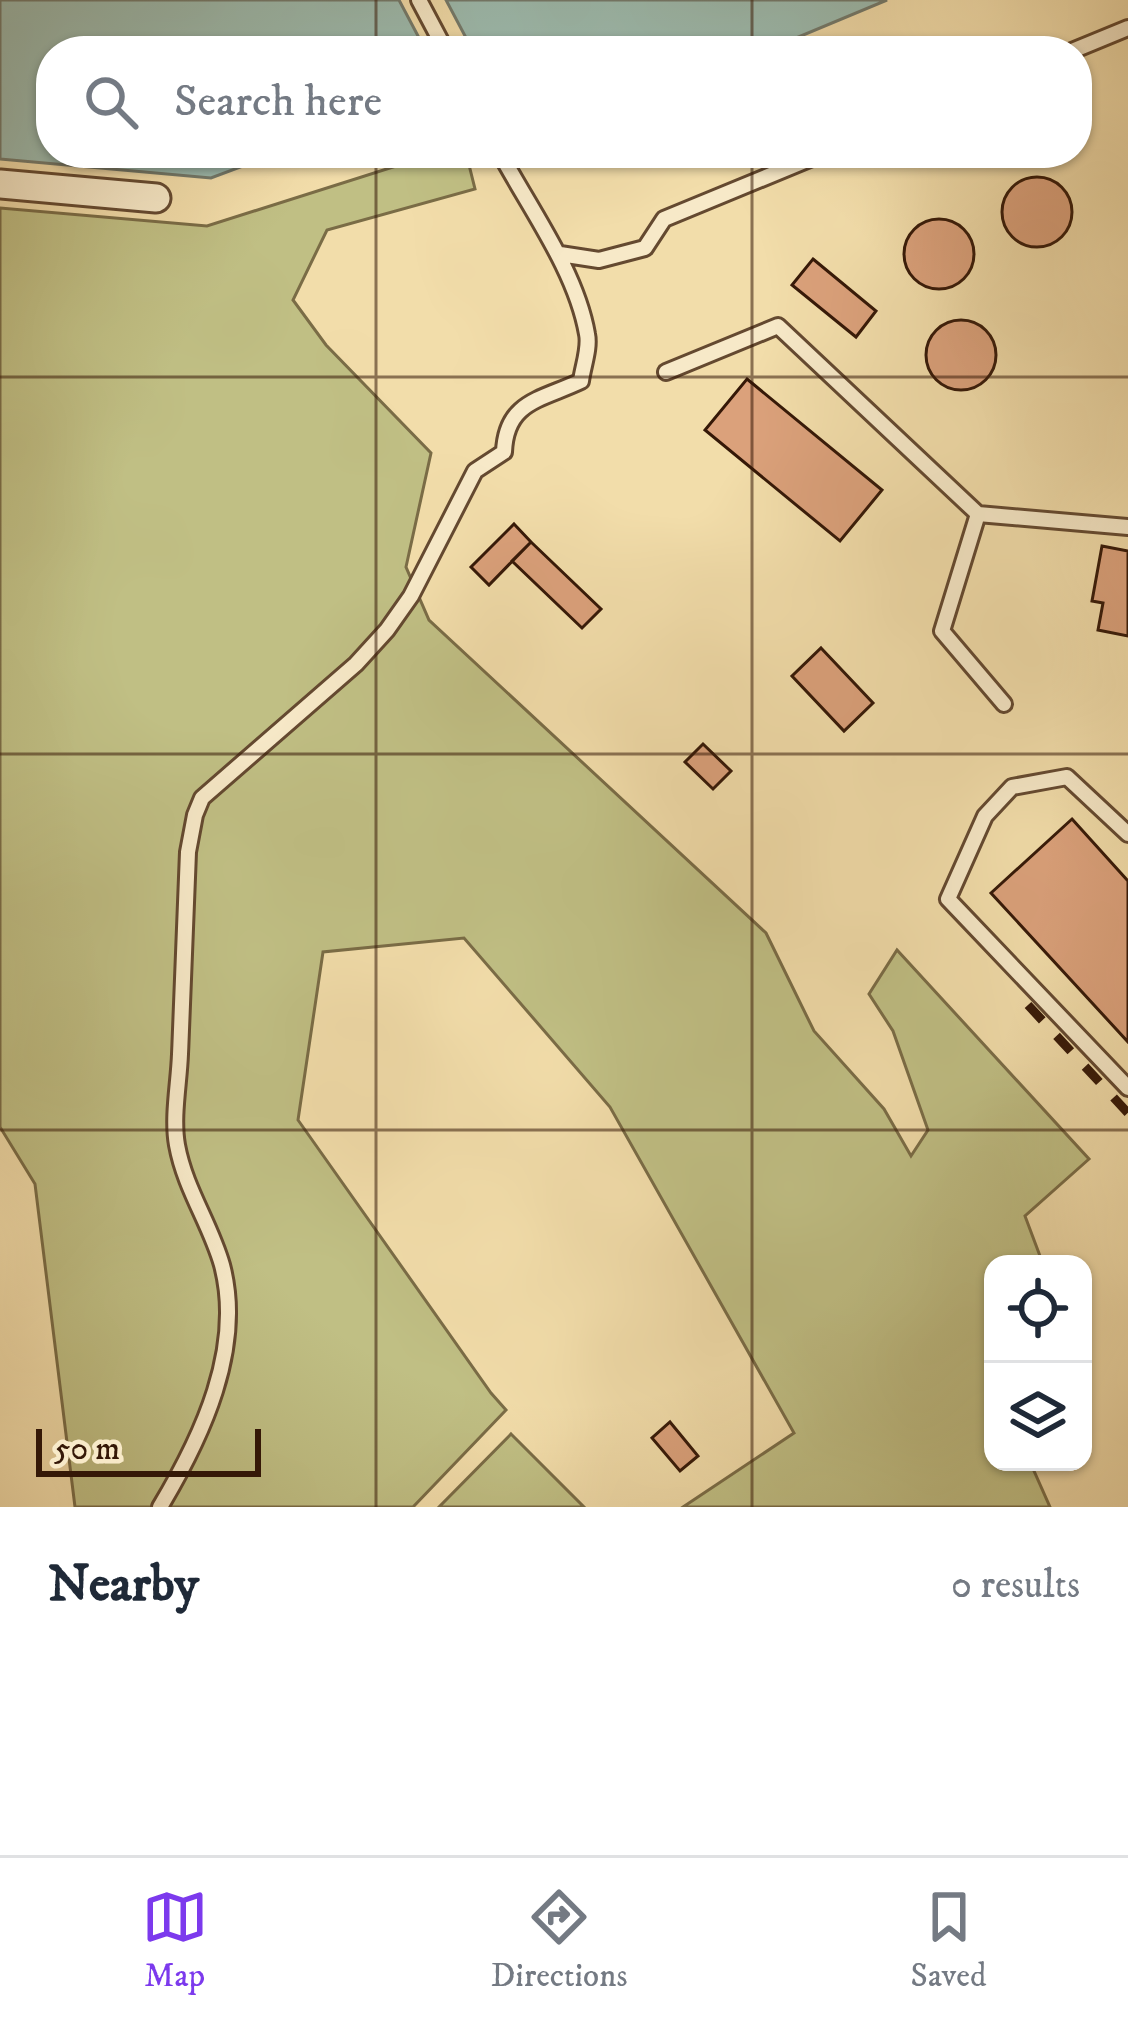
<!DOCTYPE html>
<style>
body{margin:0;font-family:"IM FELL DW Pica",serif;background:#f6f6f7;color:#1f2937}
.controls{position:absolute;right:36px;bottom:36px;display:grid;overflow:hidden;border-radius:24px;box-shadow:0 3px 9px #0004}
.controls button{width:108px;height:108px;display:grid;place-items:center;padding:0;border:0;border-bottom:3px solid #e0e1e3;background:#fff;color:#1f2937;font:60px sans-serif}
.scale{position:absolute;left:36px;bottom:30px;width:225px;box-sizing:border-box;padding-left:12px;border:6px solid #351807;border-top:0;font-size:33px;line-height:42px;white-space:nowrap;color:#351807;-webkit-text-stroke:9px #f7e9c8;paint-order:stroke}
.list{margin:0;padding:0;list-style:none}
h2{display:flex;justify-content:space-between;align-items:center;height:156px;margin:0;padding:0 48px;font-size:51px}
h2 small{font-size:39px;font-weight:400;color:#747a83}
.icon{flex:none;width:66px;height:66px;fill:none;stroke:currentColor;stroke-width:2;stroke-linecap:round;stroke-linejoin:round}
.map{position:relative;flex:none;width:1128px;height:1507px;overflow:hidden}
.search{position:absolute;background:#fff;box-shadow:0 3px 9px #0004;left:36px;right:36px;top:36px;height:132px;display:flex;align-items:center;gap:30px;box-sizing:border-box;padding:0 42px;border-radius:48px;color:#747a83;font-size:45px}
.sheet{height:348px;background:#fff}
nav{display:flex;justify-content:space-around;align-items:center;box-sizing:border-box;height:168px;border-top:3px solid #e0e1e3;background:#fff;font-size:33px;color:#747a83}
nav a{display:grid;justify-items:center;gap:6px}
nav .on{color:#7c3aed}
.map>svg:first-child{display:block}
.green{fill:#c0bf84;stroke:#7a6c46;stroke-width:3}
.water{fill:#9cbbaf;stroke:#737a6c;stroke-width:3}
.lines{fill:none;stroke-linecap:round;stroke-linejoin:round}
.shore{stroke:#686a5b;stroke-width:3}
.building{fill:#dba17b;stroke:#351807;stroke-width:3}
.lane-casing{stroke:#644930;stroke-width:20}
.street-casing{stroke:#644930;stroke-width:33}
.lane{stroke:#f7e9c8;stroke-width:14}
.street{stroke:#f7e9c8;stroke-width:27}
.rail{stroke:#351807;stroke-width:9;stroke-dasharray:21 21;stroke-linecap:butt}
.grid{fill:none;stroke:#351807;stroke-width:3;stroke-opacity:0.55}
</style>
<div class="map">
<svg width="1128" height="1507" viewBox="0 0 1128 1507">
<rect width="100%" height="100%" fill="#f2ddaa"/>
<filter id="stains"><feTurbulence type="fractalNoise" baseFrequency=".00167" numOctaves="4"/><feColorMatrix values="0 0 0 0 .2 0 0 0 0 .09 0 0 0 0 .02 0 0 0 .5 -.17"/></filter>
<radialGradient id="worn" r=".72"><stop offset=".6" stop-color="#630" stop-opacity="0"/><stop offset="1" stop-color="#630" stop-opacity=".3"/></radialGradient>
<path class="green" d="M437 153H466L475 189 327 230 293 300 326 345 431 453 406 567 429 620 766 933 814 1031 884 1109 911 1156 928 1130 893 1031 869 994 897 950 1089 1159 1025 1216 1043 1264H993V1462H1030L1050 1507H683L794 1433 610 1107 464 938 323 952 298 1120 491 1393 506 1410 413 1507H75L35 1184 0 1127V208L207 226Z
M511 1434 584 1507H439Z"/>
<path class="water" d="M0 0H399L426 51H51V153H278L211 178 0 159Z
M446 0H887L765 51H473Z"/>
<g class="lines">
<path class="shore" d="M71 153 209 166 244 153"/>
</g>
<path class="building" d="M1002 212a35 35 0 1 1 70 0a35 35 0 1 1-70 0Z
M904 254a35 35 0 1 1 70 0a35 35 0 1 1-70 0Z
M813 259 876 311 856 337 792 285Z
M926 355a35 35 0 1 1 70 0a35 35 0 1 1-70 0Z
M747 379 882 490 840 541 705 430Z
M514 524 531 542 489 585 471 567Z
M531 542 601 609 582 628 512 561Z
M1102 546 1128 551V636L1098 630 1103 603 1092 601Z
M821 648 873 703 844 731 792 676Z
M703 744 731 771 713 789 685 762Z
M1072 819 1128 881V1042L991 893Z
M670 1422 698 1456 680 1471 652 1438Z"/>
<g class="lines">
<g class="lane-casing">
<path id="lane" d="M419 0 446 51
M1072 51 1128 28
M560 254 599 260 645 248 664 219 824 153
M666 372 778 326 978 514 942 631 1004 704
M978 514 1128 527
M1128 834 1067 777 1012 787 985 816 948 899 1128 1088
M160 1507C202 1437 244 1348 222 1265 210 1223 185 1189 177 1145 172 1117 179 1083 180 1054 183 987 185 920 188 852L195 815 202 798 356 664 387 630 411 596 475 471 504 452C506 401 541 400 581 381 583 366 590 348 587 334 576 271 530 209 500 153"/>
</g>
<g class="street-casing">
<path id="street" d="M0 184 156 198"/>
</g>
<use href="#lane" class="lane"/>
<use href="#street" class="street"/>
<path class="rail" d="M1028 1005 1128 1113"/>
</g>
<path class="grid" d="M376 0V51M752 0V51M376 153V1507M752 153V1507M0 377H1128M0 754H1128M0 1130H1128"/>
<rect width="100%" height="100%" filter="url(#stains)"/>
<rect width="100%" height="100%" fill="url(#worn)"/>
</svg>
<div class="controls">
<button><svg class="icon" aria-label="locate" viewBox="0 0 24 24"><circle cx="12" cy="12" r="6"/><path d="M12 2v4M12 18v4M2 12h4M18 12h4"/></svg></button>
<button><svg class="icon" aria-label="layers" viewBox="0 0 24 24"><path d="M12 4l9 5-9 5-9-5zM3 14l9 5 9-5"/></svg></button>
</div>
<div class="scale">50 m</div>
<div class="search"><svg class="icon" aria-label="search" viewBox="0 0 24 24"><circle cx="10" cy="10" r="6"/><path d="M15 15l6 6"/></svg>Search here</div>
</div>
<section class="sheet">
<h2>Nearby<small>0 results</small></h2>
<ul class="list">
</ul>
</section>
<nav>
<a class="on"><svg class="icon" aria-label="map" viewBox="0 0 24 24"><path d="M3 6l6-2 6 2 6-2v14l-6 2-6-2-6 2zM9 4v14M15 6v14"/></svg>Map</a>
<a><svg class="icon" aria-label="directions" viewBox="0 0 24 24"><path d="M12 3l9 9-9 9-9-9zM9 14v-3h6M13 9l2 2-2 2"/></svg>Directions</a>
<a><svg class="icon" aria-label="saved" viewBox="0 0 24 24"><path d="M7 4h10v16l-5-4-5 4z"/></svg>Saved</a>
</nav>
